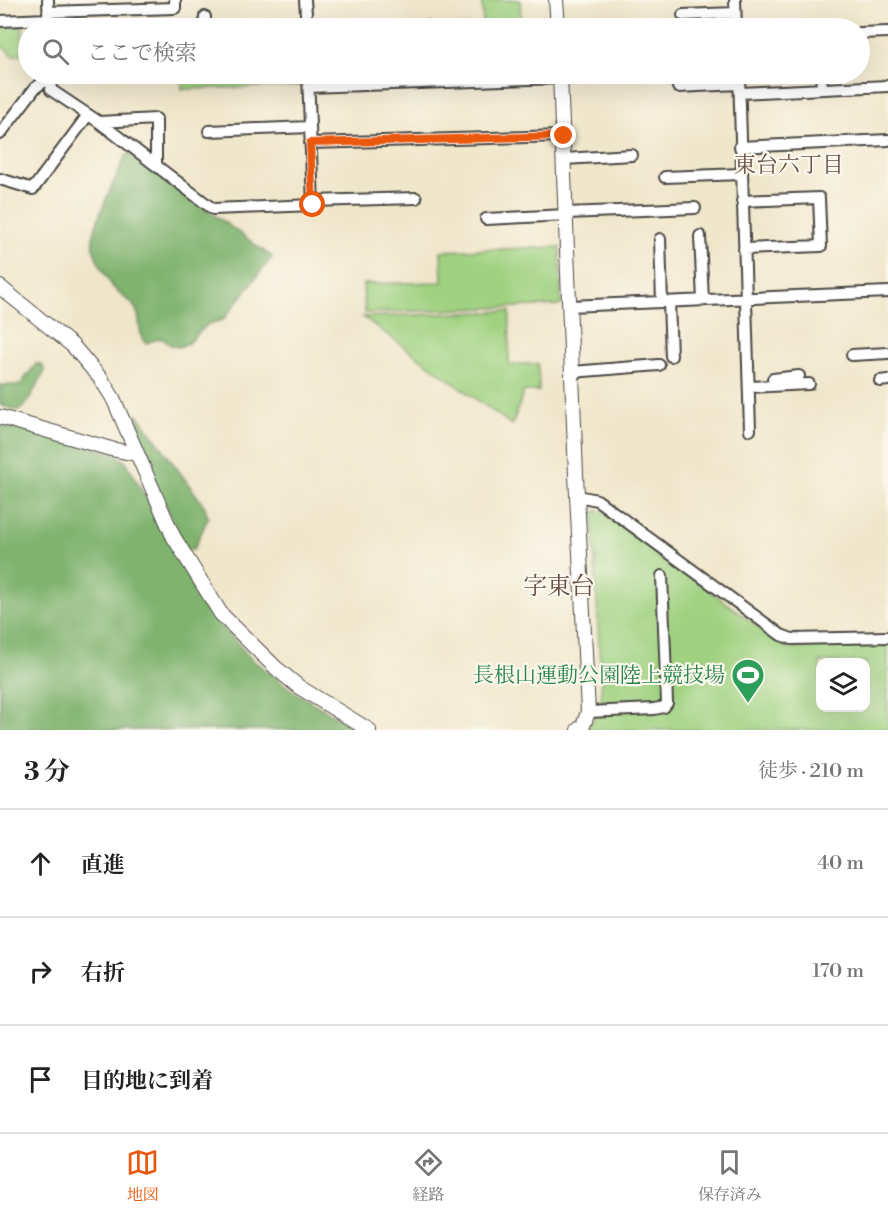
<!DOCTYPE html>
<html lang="ja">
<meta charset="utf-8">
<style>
body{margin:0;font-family:"Libre Bodoni","Noto Serif JP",serif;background:#f2f2f2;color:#222}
.controls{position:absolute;right:18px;bottom:18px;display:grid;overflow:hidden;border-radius:12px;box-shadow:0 6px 24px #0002}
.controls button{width:54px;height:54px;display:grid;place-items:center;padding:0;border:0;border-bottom:2px solid #e0e0e0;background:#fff;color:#222;font:30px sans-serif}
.stop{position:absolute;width:18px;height:18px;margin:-14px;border:4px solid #ea580c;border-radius:50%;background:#fff}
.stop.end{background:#ea580c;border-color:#fff;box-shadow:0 2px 6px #0008}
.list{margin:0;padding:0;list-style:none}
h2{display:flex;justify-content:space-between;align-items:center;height:78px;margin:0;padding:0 24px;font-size:26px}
h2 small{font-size:20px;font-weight:400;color:#767676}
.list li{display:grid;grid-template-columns:39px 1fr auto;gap:18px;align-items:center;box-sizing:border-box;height:108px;padding:0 24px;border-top:2px solid #e0e0e0}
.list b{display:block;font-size:22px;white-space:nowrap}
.list em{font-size:20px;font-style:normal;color:#767676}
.icon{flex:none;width:33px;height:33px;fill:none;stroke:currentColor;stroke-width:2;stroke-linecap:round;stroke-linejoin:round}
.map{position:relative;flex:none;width:888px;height:730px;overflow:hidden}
.search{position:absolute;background:#fff;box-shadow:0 6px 24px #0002;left:18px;right:18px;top:18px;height:66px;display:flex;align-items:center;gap:15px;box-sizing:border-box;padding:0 21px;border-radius:33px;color:#767676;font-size:22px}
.sheet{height:402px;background:#fff}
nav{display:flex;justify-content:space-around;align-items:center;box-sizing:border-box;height:84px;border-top:2px solid #e0e0e0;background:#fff;font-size:16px;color:#767676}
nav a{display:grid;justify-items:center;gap:3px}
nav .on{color:#ea580c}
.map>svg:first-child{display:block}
.green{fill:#9fd180;stroke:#657e56;stroke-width:1.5;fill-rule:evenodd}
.forest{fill:#7fb36e;stroke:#556f4c;stroke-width:1.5}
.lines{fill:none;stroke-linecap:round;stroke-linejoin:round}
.street-casing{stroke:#494743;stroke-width:14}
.secondary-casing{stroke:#494743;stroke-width:16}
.street{stroke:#fff;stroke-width:10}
.secondary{stroke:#fff;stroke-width:14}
.route{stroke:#ea580c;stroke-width:8}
.labels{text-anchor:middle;stroke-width:4.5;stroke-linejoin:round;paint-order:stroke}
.leisure-label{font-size:21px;fill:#27864d;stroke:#fbf7ec;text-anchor:end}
.neighbourhood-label{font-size:22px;fill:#685048;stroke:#fbf7ec}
.quarter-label{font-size:24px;fill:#685048;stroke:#fbf7ec}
</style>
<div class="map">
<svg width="888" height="730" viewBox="0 0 888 730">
<rect width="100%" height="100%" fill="#fbf7ec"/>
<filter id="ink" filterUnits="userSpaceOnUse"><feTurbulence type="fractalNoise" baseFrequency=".0167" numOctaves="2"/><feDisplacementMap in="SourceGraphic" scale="12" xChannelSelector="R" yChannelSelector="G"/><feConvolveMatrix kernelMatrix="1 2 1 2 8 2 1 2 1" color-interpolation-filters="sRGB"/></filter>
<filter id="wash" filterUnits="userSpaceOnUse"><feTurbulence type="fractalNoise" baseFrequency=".008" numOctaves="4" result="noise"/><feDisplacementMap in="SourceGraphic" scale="24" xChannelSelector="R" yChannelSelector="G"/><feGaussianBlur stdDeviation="1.35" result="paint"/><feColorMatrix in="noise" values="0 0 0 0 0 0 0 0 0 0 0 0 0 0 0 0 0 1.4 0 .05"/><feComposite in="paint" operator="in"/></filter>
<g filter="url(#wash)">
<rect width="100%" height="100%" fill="#f0e6ca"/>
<path class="green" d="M482 0H520L521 22 553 20V28H431L483 25Z
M23 26 22 54 13 56 0 44V27Z
M182 74H305L306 86 182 89Z
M560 247 561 305 365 313 363 284 442 282 441 251Z
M510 311 509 364H538L539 391H524L512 425 363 317Z
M597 511 603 512 787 648 888 645V730H587L602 706 593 520 594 514ZM820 662H866V708H820Z"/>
<path class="forest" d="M130 153 272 257 223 320 208 324 188 343 179 347 171 345 161 338 146 343C136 333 143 316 133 305 127 298 118 294 112 286 106 277 93 255 93 244 91 226 117 177 125 157Z
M36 364H41L45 371 26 405 18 411 0 405V385H20Z
M134 415 139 416 205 507 208 518 194 549H188L183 544 135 435 130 420Z
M0 424 114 453 127 463 204 605 250 658 294 692 359 730H0Z"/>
</g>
<g filter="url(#ink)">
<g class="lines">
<g class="street-casing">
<path id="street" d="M48 0 49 28
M305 0 307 28
M735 0 736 28
M48 12 175 8V0
M683 15 735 13
M0 21 48 19
M204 28 205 17
M357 28 427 26
M860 33 888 32
M50 74 51 90 99 122 213 209 313 205 308 74
M677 74 678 87 739 84
M739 74 750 430
M821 74 822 89
M309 87 560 78
M740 93 888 86
M99 122 156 119V165
M209 131 310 127
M0 134 35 88 49 78
M310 143 564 136
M740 147 888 140
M564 159 632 155
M665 177 741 174
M0 179 33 189 88 115
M312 201 416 198
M742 201 819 198 821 246 744 249
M566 213 695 208
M486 219 566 215
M700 236 703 300
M660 239 662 302
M669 302 671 356
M569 306 888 292
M852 355 888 353
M572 372 659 365
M773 379 799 376
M880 381 888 380
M749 387 809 384
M578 496 597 500 781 635 792 639 888 637
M588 712 654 709 664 707 667 703 662 576"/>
</g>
<g class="secondary-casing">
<path id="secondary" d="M556 0 558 28
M560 74 576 475 588 712 583 726 578 730
M0 287 73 346 101 379 113 398 173 536 221 614 276 668 299 687 369 730
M0 417 111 449 136 454"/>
</g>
<use href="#street" class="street"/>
<use href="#secondary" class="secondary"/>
</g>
</g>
<g class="lines" filter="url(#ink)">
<path class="route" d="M313 205 310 143 564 136"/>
</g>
<defs>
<g id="stadium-pin" transform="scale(1.725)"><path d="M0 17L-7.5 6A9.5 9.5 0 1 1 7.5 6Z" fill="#2e9e5b" stroke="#fbf7ec"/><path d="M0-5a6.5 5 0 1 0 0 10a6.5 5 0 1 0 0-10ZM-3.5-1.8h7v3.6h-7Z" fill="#fff"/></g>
</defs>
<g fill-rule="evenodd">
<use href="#stadium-pin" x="748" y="675"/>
</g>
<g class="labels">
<g class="leisure-label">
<text x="725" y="682">長根山運動公園陸上競技場</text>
</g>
<g class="neighbourhood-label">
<text x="789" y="172">東台六丁目</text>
</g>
<g class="quarter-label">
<text x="559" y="594">字東台</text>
</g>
</g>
</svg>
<div class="controls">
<button><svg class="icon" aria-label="layers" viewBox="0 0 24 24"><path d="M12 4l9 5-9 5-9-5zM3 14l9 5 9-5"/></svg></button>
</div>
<div class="stop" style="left:313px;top:205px"></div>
<div class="stop end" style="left:564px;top:136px"></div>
<div class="search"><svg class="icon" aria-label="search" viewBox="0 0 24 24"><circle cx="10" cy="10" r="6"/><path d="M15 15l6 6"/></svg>ここで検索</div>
</div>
<section class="sheet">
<h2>3 分<small>徒歩 · 210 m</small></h2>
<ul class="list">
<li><svg class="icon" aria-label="ahead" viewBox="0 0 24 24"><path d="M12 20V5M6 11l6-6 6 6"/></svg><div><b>直進</b></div><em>40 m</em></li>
<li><svg class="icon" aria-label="right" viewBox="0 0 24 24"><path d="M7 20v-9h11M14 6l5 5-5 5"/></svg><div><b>右折</b></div><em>170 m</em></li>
<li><svg class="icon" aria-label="arrive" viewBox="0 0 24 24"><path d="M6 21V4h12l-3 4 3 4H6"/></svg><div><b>目的地に到着</b></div></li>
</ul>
</section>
<nav>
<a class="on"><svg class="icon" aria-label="map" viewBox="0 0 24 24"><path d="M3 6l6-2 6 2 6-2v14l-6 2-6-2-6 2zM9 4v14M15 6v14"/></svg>地図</a>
<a><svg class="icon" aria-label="directions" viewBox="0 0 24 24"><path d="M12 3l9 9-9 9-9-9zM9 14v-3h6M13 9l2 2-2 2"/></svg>経路</a>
<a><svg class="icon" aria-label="saved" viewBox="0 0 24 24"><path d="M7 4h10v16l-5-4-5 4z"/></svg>保存済み</a>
</nav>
